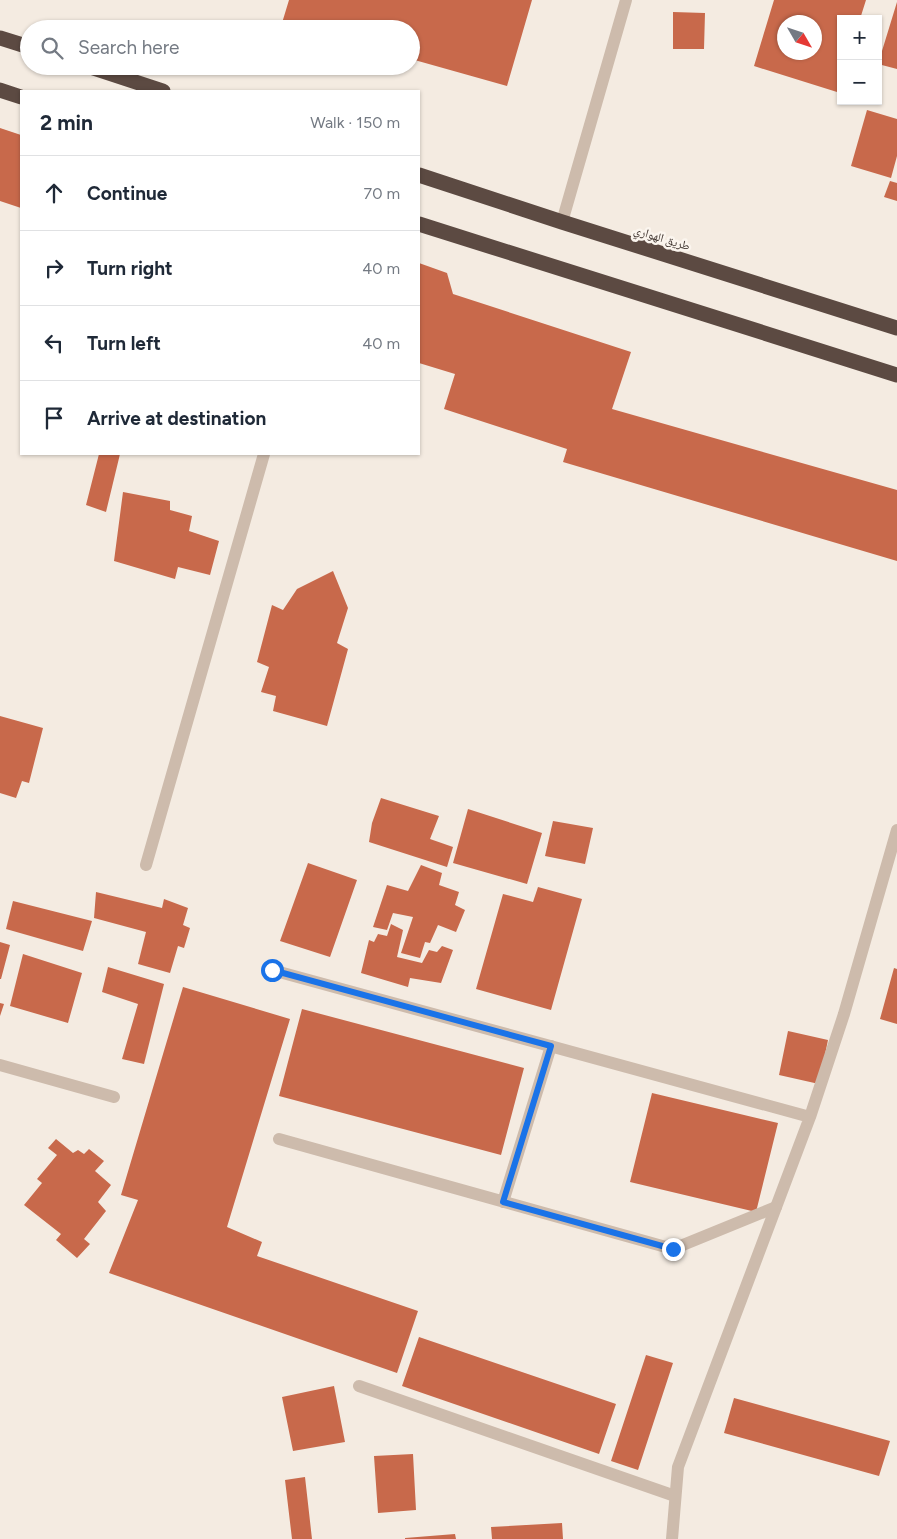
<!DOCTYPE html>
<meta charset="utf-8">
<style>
body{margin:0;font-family:Figtree,"Noto Naskh Arabic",sans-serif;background:#f6f6f7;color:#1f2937}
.controls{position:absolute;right:15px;top:15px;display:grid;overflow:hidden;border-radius:0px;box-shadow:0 1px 4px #0004}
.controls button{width:45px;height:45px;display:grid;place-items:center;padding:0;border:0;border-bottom:1px solid #e0e1e3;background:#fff;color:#1f2937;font:25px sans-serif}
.compass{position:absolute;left:777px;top:15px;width:45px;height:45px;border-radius:50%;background:#fff;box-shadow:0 1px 4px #0004;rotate:129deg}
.stop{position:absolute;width:15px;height:15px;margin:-11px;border:4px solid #1a73e8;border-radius:50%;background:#fff}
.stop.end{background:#1a73e8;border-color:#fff;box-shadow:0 1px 5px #0008}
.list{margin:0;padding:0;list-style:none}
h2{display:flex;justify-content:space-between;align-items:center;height:65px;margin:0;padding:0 20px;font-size:21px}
h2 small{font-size:16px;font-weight:400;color:#747a83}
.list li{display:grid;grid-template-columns:32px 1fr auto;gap:15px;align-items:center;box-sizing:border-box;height:75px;padding:0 20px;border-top:1px solid #e0e1e3}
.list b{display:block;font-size:19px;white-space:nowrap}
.list em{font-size:16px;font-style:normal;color:#747a83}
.icon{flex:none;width:28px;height:28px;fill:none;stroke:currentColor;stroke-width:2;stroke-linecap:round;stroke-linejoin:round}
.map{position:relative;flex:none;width:897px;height:1539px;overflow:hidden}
.search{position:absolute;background:#fff;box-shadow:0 1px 4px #0004;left:20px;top:20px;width:400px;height:55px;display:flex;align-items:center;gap:12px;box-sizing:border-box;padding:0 18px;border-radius:28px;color:#747a83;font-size:19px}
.panel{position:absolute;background:#fff;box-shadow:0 1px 4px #0004;left:20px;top:90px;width:400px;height:365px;border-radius:0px}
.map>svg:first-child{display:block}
.building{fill:#c8694b;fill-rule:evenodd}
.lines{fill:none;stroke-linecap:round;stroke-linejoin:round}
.lane{stroke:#cdbbac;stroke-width:12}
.street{stroke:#cdbbac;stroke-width:12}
.highway{stroke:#5c4a42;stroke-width:15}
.route{stroke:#1a73e8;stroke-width:6}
.labels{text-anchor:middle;stroke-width:5;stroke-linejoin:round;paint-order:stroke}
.street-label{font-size:12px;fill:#3b302b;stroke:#fbf5ee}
</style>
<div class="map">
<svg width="897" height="1539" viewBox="0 0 897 1539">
<rect width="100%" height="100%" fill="#f4ebe1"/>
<path class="building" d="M289 0H532L507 86 411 59V29H304L282 23Z
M774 0H866L860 19H841V80L837 92 754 66ZM784 22H814V52H784Z
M897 2V69L878 64Z
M673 12 705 13 704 49H673Z
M867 110 897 119V156L891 178 851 166Z
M0 128 21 135V208L0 201Z
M890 181 897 183V201L884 197Z
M419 263 447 273 453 294 631 352 612 409 897 490V561L563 462 567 449 444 409 455 374 419 363Z
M99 454H120L106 512 86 505Z
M123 492 170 501V510L192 516 189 531 219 541 210 575 178 567 175 579 114 561Z
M333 571 348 608 337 643 348 649 327 726 273 711 276 696 261 692 269 667 257 662 272 605 283 610 297 589Z
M0 716 43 728 29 783 22 781 16 798 0 793Z
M381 798 439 816 430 839 453 847 447 867 369 842 372 823Z
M468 809 542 833 527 884 453 863Z
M553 821 593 828 585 864 545 856Z
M308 863 357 880 330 957 280 941Z
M421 865 442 873 439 885 459 892 455 905 465 910 456 932 438 925 430 943 425 942 420 958 401 953 413 917 393 913 387 930 373 927 387 885 408 891Z
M538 887 582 899 551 1010 476 989 503 894 533 902Z
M96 892 162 908 164 899 188 908 183 925 190 928 184 948 178 946 170 973 138 964 146 932 94 918Z
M13 901 92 921 83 951 6 929Z
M391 924 403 930 397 957 422 963 429 950 437 952 442 946 453 950 441 983 410 978 408 987 361 973 369 940 374 942 378 934 387 936Z
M0 942 10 945 1 979H0Z
M23 954 82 973 68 1023 10 1006Z
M108 967 164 984 144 1064 122 1059 138 1004 102 992Z
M894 968 897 969V1024L880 1019Z
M183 987 290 1019 227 1227 262 1242 257 1256 418 1311 397 1373 109 1273 138 1200 121 1195Z
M0 1003 4 1004 0 1016Z
M302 1009 524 1068 501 1155 279 1096Z
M788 1031 828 1040 819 1084 779 1075Z
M652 1093 778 1123 756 1212 630 1182Z
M56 1139 73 1153 78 1150 84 1154 89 1149 104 1161 95 1171 111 1185 98 1202 106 1211 84 1239 90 1244 77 1258 56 1240 61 1234 24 1205 42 1183 37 1179 57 1155 48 1148Z
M419 1337 616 1404 599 1454 402 1386Z
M646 1355 673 1363 638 1470 611 1461Z
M334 1386 345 1442 293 1451 282 1397Z
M734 1398 890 1441 879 1476 724 1433Z
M413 1454 416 1510 378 1513 374 1456Z
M305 1477 312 1539H292L285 1480Z
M562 1523 563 1539H492L491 1527Z
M455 1534 456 1539H405V1538Z"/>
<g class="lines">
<path class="lane" d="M146 865 264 454
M279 1139 673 1249 776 1207
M503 1202 551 1046"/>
<path class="street" d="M562 222 626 0
M272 970 810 1117
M0 1065 114 1097
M359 1386 675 1496
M672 1539 678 1467 810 1117 844 1014 897 830"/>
<path class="highway" d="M0 38 29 47
M87 66 163 91
M0 90 21 97
M419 175 562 222 897 328
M419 224 897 375"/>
</g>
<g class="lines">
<path class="route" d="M272 970 551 1046 503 1202 673 1249"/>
</g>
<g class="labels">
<g class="street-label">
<text transform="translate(662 238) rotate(17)" y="4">طريق الهواري</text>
</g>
</g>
</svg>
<div class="controls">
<button>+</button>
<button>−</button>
</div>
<svg class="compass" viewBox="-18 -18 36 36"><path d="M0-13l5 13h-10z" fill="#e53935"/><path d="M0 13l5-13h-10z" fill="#747a83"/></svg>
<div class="stop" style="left:272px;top:970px"></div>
<div class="stop end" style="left:673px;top:1249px"></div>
<div class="search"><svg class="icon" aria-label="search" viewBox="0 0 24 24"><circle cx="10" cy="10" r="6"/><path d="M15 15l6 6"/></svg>Search here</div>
<section class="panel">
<h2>2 min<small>Walk · 150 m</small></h2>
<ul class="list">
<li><svg class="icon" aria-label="ahead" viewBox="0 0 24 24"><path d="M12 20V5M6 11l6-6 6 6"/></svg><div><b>Continue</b></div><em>70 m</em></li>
<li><svg class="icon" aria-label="right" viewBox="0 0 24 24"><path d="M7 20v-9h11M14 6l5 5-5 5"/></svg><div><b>Turn right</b></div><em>40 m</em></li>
<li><svg class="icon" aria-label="left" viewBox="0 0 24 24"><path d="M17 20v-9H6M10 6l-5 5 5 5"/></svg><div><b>Turn left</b></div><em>40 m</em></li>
<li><svg class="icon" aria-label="arrive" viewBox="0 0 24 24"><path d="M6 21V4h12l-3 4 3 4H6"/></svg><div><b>Arrive at destination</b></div></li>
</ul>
</section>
</div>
